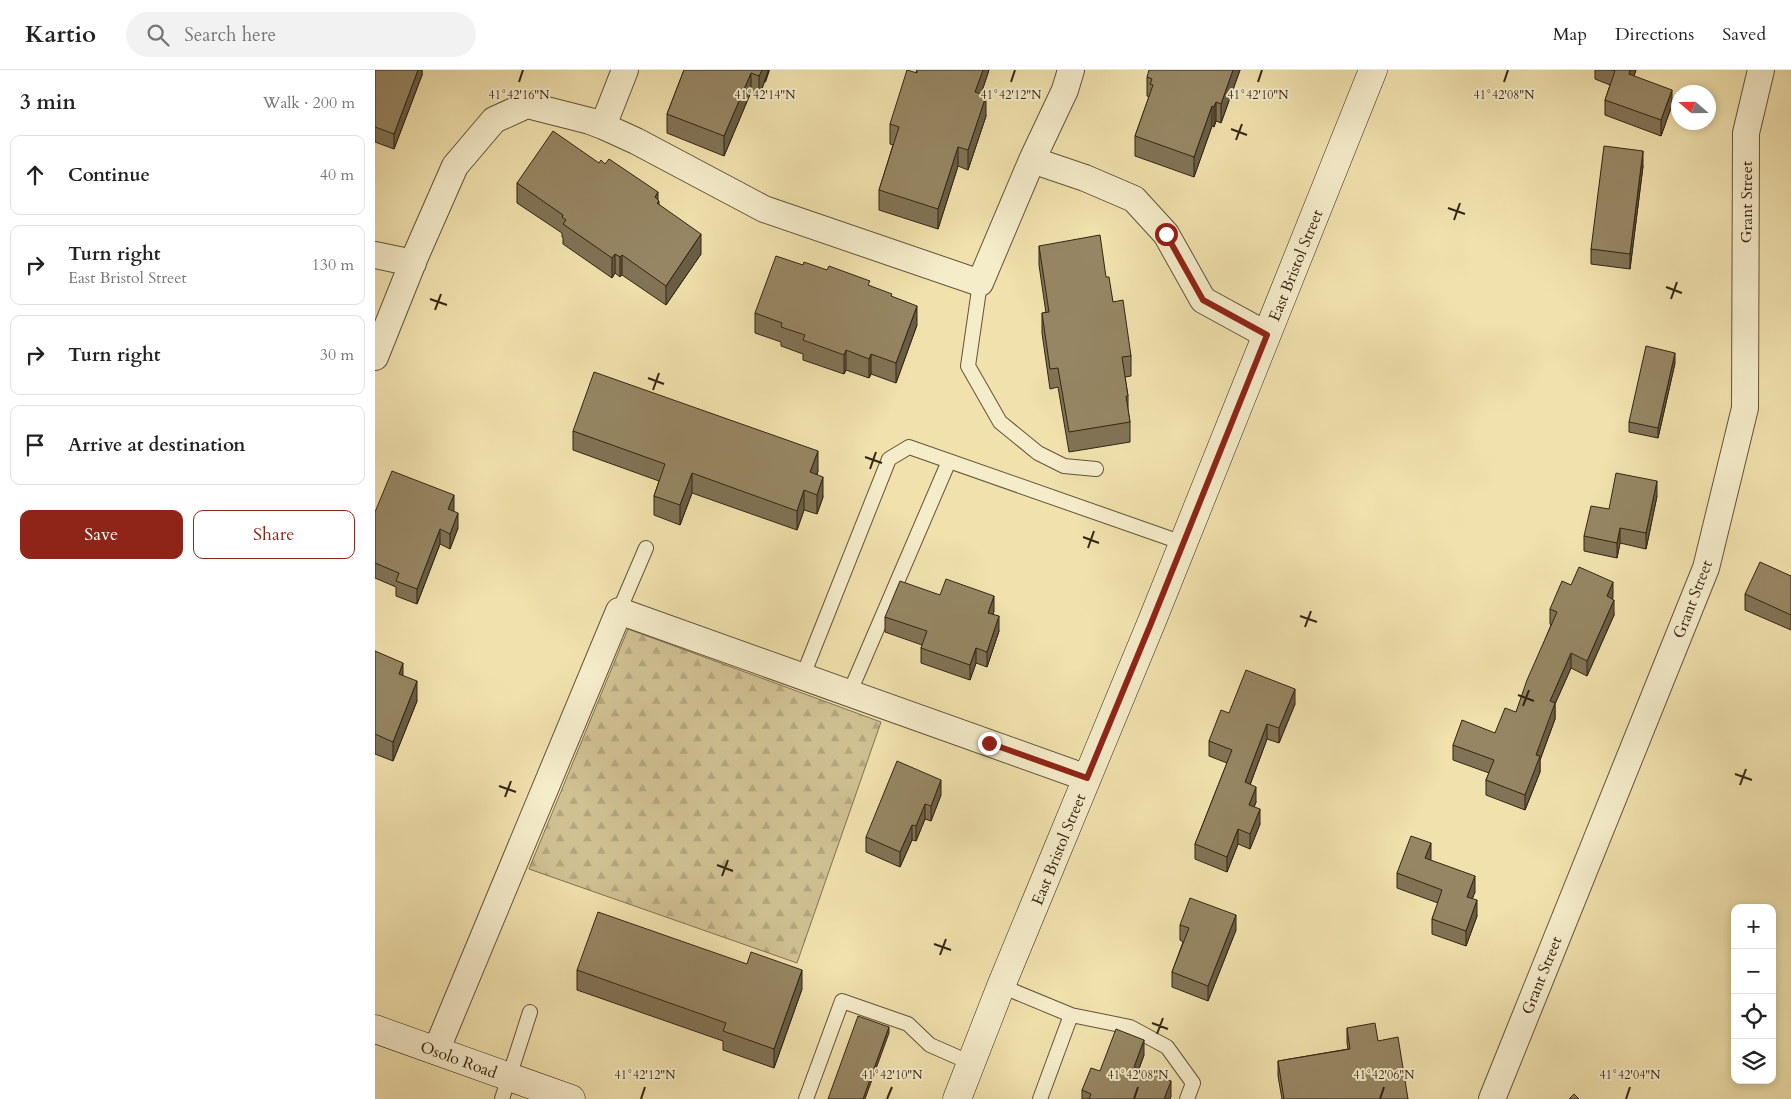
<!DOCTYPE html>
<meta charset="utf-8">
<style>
body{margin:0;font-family:Cardo,serif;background:#f2f2f2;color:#222}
.controls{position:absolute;right:15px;bottom:15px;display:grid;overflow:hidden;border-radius:10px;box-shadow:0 2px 8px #0003}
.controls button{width:45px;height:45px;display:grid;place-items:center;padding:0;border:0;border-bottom:1px solid #e0e0e0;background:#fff;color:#222;font:25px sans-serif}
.compass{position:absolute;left:1296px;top:15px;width:45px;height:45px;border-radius:50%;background:#fff;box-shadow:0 2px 8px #0003;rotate:290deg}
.stop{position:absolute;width:15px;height:15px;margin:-11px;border:4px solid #8f2418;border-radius:50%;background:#fff}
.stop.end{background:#8f2418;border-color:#fff;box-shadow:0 1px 5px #0008}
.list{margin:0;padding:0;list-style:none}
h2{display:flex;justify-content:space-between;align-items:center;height:65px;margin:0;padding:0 20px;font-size:21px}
h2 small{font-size:16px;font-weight:400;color:#767676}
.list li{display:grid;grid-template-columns:32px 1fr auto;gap:15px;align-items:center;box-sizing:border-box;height:80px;margin:0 10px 10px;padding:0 10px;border:1px solid #e0e0e0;border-radius:10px}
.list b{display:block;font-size:19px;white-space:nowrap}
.list p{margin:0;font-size:16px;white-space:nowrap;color:#767676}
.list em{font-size:16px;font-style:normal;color:#767676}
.actions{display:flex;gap:10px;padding:15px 20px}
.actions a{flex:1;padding:11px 0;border:1px solid #8f2418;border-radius:10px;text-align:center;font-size:18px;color:#8f2418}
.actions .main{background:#8f2418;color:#fff}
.icon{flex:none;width:28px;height:28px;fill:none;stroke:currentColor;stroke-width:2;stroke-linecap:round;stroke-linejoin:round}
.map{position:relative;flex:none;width:1416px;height:1029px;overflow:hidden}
header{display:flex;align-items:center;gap:30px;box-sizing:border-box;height:70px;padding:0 25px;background:#fff;border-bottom:1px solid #e0e0e0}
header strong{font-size:24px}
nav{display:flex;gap:28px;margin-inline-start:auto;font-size:18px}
.search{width:350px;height:45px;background:#f2f2f2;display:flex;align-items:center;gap:12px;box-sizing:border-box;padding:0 18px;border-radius:28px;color:#767676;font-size:19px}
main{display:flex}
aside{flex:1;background:#fff}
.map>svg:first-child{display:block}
.forest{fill:url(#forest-firs);stroke:#827252}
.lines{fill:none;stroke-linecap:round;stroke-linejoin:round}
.lane-casing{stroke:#635339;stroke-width:16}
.street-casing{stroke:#635339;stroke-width:28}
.secondary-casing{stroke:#342412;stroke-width:29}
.lane{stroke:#f5ecca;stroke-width:14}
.street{stroke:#f5ecca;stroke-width:26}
.secondary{stroke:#f5ecca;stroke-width:28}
.wall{fill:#817355;stroke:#342412}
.shaded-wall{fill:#695e45;stroke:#342412}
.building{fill:#968663;stroke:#342412}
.route{stroke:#8f2418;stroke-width:6}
.ticks{fill:none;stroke:#342412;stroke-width:2}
.labels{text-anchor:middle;stroke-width:4;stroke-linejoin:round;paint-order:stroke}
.street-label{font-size:16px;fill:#342412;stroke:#f5ecca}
.ticks-label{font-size:12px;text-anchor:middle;fill:#342412;stroke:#f5ecca;stroke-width:4;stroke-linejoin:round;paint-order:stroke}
</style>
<header>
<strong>Kartio</strong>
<div class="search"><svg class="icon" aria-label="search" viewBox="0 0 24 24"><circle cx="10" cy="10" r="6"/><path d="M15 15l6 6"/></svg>Search here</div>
<nav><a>Map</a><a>Directions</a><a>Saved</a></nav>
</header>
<main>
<aside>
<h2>3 min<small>Walk · 200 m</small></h2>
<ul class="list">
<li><svg class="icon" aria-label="ahead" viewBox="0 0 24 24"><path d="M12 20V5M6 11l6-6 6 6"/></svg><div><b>Continue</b></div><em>40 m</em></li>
<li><svg class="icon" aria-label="right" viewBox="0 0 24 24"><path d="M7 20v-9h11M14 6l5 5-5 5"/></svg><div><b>Turn right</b><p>East Bristol Street</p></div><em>130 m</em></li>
<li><svg class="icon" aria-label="right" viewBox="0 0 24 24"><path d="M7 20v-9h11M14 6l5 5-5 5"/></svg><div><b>Turn right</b></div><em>30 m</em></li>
<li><svg class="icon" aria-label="arrive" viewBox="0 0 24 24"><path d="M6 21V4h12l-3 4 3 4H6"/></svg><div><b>Arrive at destination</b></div></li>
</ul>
<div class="actions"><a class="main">Save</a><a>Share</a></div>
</aside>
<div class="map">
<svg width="1416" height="1029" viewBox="0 0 1416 1029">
<defs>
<pattern id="forest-firs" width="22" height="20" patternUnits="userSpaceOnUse" patternTransform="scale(1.25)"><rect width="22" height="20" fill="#d0c193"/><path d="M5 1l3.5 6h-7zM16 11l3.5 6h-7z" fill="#b3a67e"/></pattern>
</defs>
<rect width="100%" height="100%" fill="#f0e1ad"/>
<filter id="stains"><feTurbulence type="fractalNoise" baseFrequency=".004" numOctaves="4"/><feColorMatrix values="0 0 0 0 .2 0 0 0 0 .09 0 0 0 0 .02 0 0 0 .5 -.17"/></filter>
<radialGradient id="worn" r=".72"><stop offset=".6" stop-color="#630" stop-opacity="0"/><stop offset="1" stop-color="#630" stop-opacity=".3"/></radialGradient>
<path class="forest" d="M253 559 506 652 422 893 154 799Z"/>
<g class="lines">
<g class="lane-casing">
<path id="lane" d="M605 213 593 296 625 352 663 383 689 396 721 399
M244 541 271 478
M427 608 514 389 534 377 808 473
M474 624 574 391
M626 916 696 945 665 1029
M696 945 755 957 792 977 818 1013 812 1029
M127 1029 155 942
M431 1029 467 931 533 954 555 975 596 993"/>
</g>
<g class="street-casing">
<path id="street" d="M228 56 250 0
M657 90 690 20 696 0
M0 185 38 193
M0 287 40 187 80 96 119 50 152 35 215 51 228 56 261 71 389 139 605 213 657 90 710 108 759 129 791 164 828 230 892 265
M61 981 244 541 712 708
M1117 1029 1331 498 1370 338 1371 63 1386 0"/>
</g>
<g class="secondary-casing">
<path id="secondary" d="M0 959 196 1029
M582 1029 626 916 777 551 998 0"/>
</g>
<use href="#lane" class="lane"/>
<use href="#street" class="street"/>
<use href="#secondary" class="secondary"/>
</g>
<path class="wall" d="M0 0H47V5L19 79 0 72Z
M309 0H394L384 26 376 22 349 86 292 63V44Z
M542 0H614L606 24 611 46 593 100 583 96 563 159 504 140V120L518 75 515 74V54Z
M865 0 846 53 841 51 839 57 837 56 819 107 760 86V66L774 27 772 26V7Z
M1220 0H1261L1259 6 1297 35 1286 66 1230 45V30L1235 15 1220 9Z
M1268 96 1255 199 1216 194V179Z
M142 113 283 130 284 135 326 184 291 235 247 205 245 207 240 203 237 208 188 174V168L187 167V163L142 133Z
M664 176 731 207 738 232 756 286V306L750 307 753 326V340L755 352V372L694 382 683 317 675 319 667 263V243H671L664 195Z
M428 195 495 216 517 227 542 255 521 313 496 304 494 308 471 300 469 304 428 290V284L406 276V272L380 263V243Z
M1300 293 1283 368 1254 362V352Z
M198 361 443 401 442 405 448 427 442 444 429 440 422 460 317 423 305 455 279 445V426L284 411 198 380Z
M1282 426 1271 479 1245 473 1242 488 1209 481V466L1234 439Z
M0 442 83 458 75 479 65 474 42 534 21 526V517L0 508Z
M1416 506V560L1370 540V524Z
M1196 515 1238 527 1237 529 1239 545 1212 606 1196 598 1180 634V649L1165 690V702L1150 740 1111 725V710L1114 703 1078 690V675L1120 663 1141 642 1176 555 1175 554V539Z
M565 525 619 541 618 544 624 561 612 597 601 593 595 610 546 593V578L547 575 510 562V547Z
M0 581 28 606 42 631 18 691 0 684Z
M920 634 904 673 892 669 875 715 881 732 879 737 885 754 875 779 863 774 852 802 820 789V774L852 693 834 686V671L854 643Z
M566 725 556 751 550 749 541 771 537 770 525 797 491 782V767Z
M1056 789 1055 790 1100 822 1097 829 1102 846 1091 876 1057 864V849L1063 833 1022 818V803Z
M805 855 861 860 833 931 797 917V902L808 872 805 870Z
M202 900 427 919 399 998 348 980V971L202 920Z
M972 958 1003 971 1033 1029H907L903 1006V991L973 979 972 973Z
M769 985 764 999 796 1026 795 1029H707V1020L725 1001Z"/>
<path class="shaded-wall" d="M43 0H47V5L19 79V64Z
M387 0H394L384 26V6Z
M608 0H614L600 42V22Z
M858 0H865L846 53V34Z
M1255 0H1261L1254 19V4Z
M376 3V22L349 86V66Z
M1297 20V35L1286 66V50Z
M611 26V46L593 100V80Z
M841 32V51L839 57V37Z
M837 36V56L819 107V87Z
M583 77V96L563 159V139Z
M1268 81V96L1255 199V184Z
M283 122V132L284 131V150L280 127Z
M326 164V184L291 235V216Z
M240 184V203L237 208V188Z
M247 185V205L245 207V187Z
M542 236V255L521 313V293Z
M471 280V300L469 304V285Z
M1300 283V293L1283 368V358Z
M496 284V304L494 308V289Z
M443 381V401L435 422V402Z
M317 403V423L305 455V435Z
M448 407V427L442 444V425Z
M1282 411V426L1271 479V463Z
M429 420V440L422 460V441Z
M79 425V441L73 454V439Z
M83 443V458L75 479V464Z
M1245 458V473L1242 488V473Z
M65 459V474L42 534V519Z
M1238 512V527L1232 542V526Z
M619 526V541L613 558V543Z
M1239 530V545L1212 606V591Z
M624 546V561L612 597V582Z
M601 578V593L595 610V595Z
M1196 583V598L1180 634V649L1165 690V702L1150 740V725L1175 631Z
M28 593V612L24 604Z
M42 611V631L18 691V672Z
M920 619V634L904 673V658Z
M892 654V669L870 728V712Z
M566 710V725L556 751V736Z
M881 717V732L874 750V735Z
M550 734V749L541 771V756Z
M885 739V754L875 779V764Z
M537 755V770L525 797V782Z
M863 759V774L852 802V787Z
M1056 773V789L1050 804V788Z
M1100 806V822L1092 842V827Z
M1102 830V846L1091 876V861Z
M861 845V860L833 931V916Z
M427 900V919L399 998V979Z
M514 957V963L490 1029H488Z
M769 970V985L759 1012V997Z
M796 1011V1026L795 1029H789Z"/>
<path class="building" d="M0 0H43L19 64 0 57Z
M309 0H387L384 6 376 3 349 66 292 44Z
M532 0 542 3V0H608L600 22 611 26 593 80 583 77 563 139 504 120 524 57 515 54Z
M774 0H858L846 34 841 32 839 37 837 36 819 87 760 66 778 15 775 14 777 9 772 7Z
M1237 0H1255L1254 4 1297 20 1286 50 1230 30 1240 1Z
M178 61 224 93 226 90 230 94 234 89 283 122 280 127 284 131 282 133 326 164 291 216 247 185 245 187 240 184 237 188 188 154 191 150 187 147 188 145 142 113Z
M1229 76 1268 81 1255 184 1216 179Z
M725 165 731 207H734L738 232 748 230 756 286 747 287 753 326H751L755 352 694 362 683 298 675 299 667 243 674 242 664 176Z
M401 186 428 195 429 192 452 200 454 196 495 211 493 215 517 224 516 226 542 236 521 293 496 284 494 289 471 280 469 285 428 270 430 265 406 257 407 253 380 243Z
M1271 276 1300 283 1283 358 1254 352Z
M219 302 443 381 435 402 448 407 442 425 429 420 422 441 317 403 305 435 279 426 290 394 198 361Z
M17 401 79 425 73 439 83 443 75 464 65 459 42 519 21 511 24 503 0 493V442Z
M1241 403 1282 411 1271 463 1245 458 1242 473 1209 466 1216 436 1234 439Z
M1385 492 1416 506V545L1370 524Z
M1204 497 1238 512 1232 526 1239 530 1212 591 1196 583 1175 631 1180 633 1161 685 1165 686 1150 725 1111 710 1119 690 1078 675 1087 650 1120 663 1130 638 1141 642 1152 610 1182 542 1175 539 1187 511 1196 515Z
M571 509 619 526 613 543 624 546 612 582 601 578 595 595 546 578 552 561 510 547 525 511 565 525Z
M0 581 28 593 24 604 42 611 18 672 0 664Z
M871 600 920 619 904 658 892 654 870 712 881 717 874 735 885 739 875 764 863 759 852 787 820 774 857 680 834 671 846 640 854 643Z
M522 691 566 710 556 736 550 734 541 756 537 755 525 782 491 767Z
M1036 766 1056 773 1050 788 1100 806 1092 827 1102 830 1091 861 1057 849 1067 820 1022 803Z
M815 828 861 845 833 916 797 902 814 858 805 855Z
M223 842 372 894 376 882 427 900 399 979 348 961 351 953 202 900Z
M483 946 514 957 488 1029H453Z
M1000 953 1003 971 1023 967 1033 1029H909L903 991 975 979 972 958Z
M741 959 769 970 759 997 796 1011 789 1029H714L716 1024 707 1020 716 998 725 1001Z
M1199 1024 1204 1029H1194Z"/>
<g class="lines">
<path class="route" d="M614 673 712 708 777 551 892 265 828 230 791 164"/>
</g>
<path class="ticks" d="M144 12 148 0M390 12 394 0M636 12 640 0M883 12 887 0M1129 12 1133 0M856 59 872 65M861 70 867 54M1073 138 1090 144M1079 150 1085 133M1291 217 1307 223M55 229 72 235M1296 229 1302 212M60 240 66 224M273 308 289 314M278 320 284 303M490 387 507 393M495 399 501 382M708 467 724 473M713 478 719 461M925 546 942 552M930 557 936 541M1143 625 1159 631M1148 636 1154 620M1360 704 1377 710M1365 715 1371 699M124 716 141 722M130 727 136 711M342 795 358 801M347 806 353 790M559 874 576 880M565 885 571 869M777 953 793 959M782 964 788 948M266 1029 270 1017M512 1029 517 1017M759 1029 763 1017M1005 1029 1009 1017M1251 1029 1255 1017"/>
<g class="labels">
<g class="street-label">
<text transform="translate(1371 132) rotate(-90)" y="6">Grant Street</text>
<text transform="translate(920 195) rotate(-68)" y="6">East Bristol Street</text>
<text transform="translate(1317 529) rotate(-69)" y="6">Grant Street</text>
<text transform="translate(683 779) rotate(-68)" y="6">East Bristol Street</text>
<text transform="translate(1166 905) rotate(-68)" y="6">Grant Street</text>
<text transform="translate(84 989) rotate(20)" y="6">Osolo Road</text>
</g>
</g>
<g class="ticks-label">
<text x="144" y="29">41°42'16"N</text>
<text x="390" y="29">41°42'14"N</text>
<text x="636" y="29">41°42'12"N</text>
<text x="883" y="29">41°42'10"N</text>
<text x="1129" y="29">41°42'08"N</text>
<text x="270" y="1009">41°42'12"N</text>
<text x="517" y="1009">41°42'10"N</text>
<text x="763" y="1009">41°42'08"N</text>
<text x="1009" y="1009">41°42'06"N</text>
<text x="1255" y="1009">41°42'04"N</text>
</g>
<rect width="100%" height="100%" filter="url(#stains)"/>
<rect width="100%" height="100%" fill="url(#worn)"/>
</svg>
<div class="controls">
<button>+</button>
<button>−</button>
<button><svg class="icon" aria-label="locate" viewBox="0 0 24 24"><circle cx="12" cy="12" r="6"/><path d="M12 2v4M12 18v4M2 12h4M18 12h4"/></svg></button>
<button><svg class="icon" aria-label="layers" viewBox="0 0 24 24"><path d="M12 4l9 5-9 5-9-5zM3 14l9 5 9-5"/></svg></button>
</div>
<svg class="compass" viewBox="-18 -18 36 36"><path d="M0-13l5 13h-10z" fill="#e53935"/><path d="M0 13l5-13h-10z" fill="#767676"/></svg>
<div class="stop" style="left:791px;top:164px"></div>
<div class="stop end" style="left:614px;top:673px"></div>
</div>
</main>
